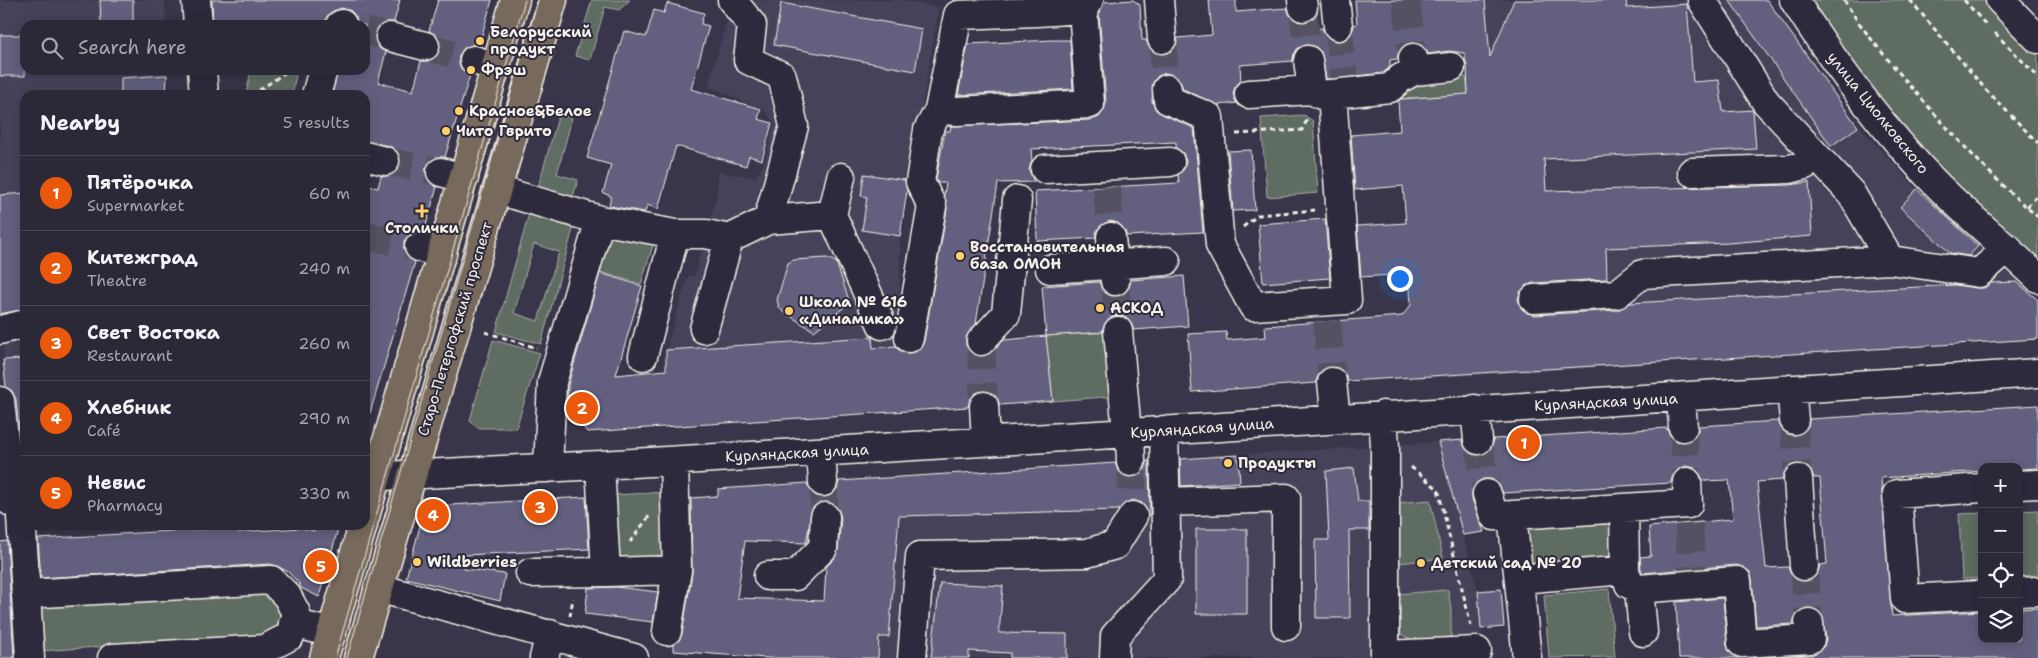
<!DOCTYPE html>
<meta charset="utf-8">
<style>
body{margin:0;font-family:"Shantell Sans",sans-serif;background:#373443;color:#f1f3f6}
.controls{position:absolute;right:15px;bottom:15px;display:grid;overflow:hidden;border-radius:10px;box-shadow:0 2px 12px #0003}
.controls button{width:45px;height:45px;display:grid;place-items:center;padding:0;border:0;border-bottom:1px solid #474453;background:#2b2838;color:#f1f3f6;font:25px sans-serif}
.you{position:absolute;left:1399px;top:278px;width:18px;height:18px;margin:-12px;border:4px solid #fff;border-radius:50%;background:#1a73e8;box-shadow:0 0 0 8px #1a73e833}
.badge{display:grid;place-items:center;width:32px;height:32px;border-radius:50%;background:#ea580c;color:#fff;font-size:16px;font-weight:700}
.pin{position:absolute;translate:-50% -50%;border:2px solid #fff;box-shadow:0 1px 5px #0006}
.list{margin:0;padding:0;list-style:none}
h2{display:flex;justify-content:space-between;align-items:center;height:65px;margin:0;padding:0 20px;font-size:21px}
h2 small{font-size:16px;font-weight:400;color:#a6a6ae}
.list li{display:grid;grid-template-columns:32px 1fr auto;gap:15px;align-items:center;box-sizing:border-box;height:75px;padding:0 20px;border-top:1px solid #474453}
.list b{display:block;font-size:19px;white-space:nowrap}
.list p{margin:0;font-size:16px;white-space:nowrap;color:#a6a6ae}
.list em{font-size:16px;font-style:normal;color:#a6a6ae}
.icon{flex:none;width:28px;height:28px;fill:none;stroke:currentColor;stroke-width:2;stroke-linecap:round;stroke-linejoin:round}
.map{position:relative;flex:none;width:2038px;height:658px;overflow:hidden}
.search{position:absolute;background:#2b2838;box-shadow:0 2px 12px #0003;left:20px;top:20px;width:350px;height:55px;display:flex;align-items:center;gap:12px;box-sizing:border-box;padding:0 18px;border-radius:15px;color:#a6a6ae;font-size:19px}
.panel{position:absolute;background:#2b2838;box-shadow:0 2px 12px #0003;left:20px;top:90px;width:350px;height:440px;border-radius:15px}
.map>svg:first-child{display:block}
.built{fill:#45425a}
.green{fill:#5f6c62;stroke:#aaaea5;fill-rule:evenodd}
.building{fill:#62617e;stroke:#f4f1e8;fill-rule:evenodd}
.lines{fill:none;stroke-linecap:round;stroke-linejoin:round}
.minor-tunnel{stroke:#555162;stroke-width:28;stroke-dasharray:28 14;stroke-linecap:butt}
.minor-casing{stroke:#f4f1e8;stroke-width:31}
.major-casing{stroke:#f4f1e8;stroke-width:31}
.path{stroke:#f4f1e8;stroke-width:3;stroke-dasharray:5 4;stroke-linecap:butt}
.minor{stroke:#2f2a3d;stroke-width:28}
.major{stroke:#77695c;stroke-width:28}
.tram{stroke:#f4f1e8;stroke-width:1}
.poi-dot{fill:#ffd166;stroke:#2f2a3d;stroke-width:2}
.labels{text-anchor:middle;stroke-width:4;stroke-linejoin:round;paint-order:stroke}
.poi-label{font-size:15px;font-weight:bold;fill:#f4f1e8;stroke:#2f2a3d;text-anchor:start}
.street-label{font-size:15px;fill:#f4f1e8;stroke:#2f2a3d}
</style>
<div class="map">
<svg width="2038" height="658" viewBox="0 0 2038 658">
<rect width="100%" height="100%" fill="#39354a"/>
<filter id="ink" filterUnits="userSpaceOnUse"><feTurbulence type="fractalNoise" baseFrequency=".02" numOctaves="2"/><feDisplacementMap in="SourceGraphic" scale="10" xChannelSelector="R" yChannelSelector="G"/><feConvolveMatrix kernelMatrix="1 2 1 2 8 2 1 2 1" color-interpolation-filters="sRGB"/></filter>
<g filter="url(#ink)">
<path class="built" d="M0 0H165L166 25H25V70H167V75L166 95H25V463L14 464 0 320Z
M752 0H900L939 7 900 236V346L891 412 671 427 666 350 688 276H694L712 212 717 195 718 172 756 177 766 158 774 123 765 111 708 86 727 20Z
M1458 0H1768L1859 126 1917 189 2038 299V339L1415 379 1398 99 1468 94Z
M1438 442 1478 591 1481 629 1486 658H878L879 637 852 635 864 479Z"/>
<path class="green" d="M592 0H630L619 10 605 7 590 60 575 56Z
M1806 0H1983L2010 29 2038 56V259C1999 224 1956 190 1921 151 1878 104 1843 52 1806 0Z
M251 70H297L292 95H246Z
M1466 77 1468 94 1398 99 1399 91 1409 82Z
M559 114 572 118 557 174 578 180 572 200 537 190Z
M1304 115 1313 121 1318 193 1267 197 1261 118Z
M530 210 575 222 541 344 496 332ZM534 244 559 252 538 321 514 313Z
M609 229 654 242 641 284 597 271Z
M1113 332 1118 396 1053 401 1046 336Z
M493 340 540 353 516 428H477L470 420Z
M667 492 668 561 615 563 613 495Z
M1430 500 1443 558 1399 563 1397 503Z
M2038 510V575L2019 576V511Z
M1982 513V578L1962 579 1959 514Z
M1613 516 1618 561 1526 570 1522 526Z
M266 589 279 597 284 624 269 635 40 651 37 603Z
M1609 589 1615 657 1549 658 1544 595Z
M1448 590 1451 608V637L1412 640 1401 634 1397 594Z"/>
<path class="building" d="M100 0H133V25H101Z
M212 0H400L394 22H385L379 26 375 33V42L379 48 386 52 378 82 413 91 421 61H430L436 57 440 50V41L436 35 429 31 438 0H492L479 45H471L464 48 459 56V64L462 70 470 75 445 157H436L430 161 426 168V177L430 183 437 187 424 232H415L408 236 404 242V250L407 257 415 262 370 413H365V185L378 188 381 176H389L397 171 400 165V157L396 150 389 146 365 141V95H332L338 70H365V25H358L356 17 351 11 342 8 333 11 327 16 325 25H213Z
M1133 0 1140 5 1142 40H1146L1149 47 1155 53 1163 55 1171 52 1176 45 1178 38 1212 35 1209 0H1236V12L1287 8 1290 16 1297 21 1305 22 1311 20 1312 29 1322 28 1326 36 1332 40 1339 42 1348 38 1352 32 1354 25 1357 24 1355 0H1485L1490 57 1514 0H1626L1627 8 1687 4 1693 82 1719 80 1723 112 1753 110 1756 149 1544 159 1546 191 1790 185 1809 182 1812 236 1729 243 1606 248 1607 279 1533 283 1526 286 1520 292 1518 299 1521 308 1527 313 1535 315 1618 310 1630 303 1955 285 1977 288H1984L1991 283 2017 282 2038 300V339L1348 381 1344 372 1339 368 1331 366 1322 370 1318 375 1316 383 1192 392 1188 334 1226 332 1227 340 1266 337 1265 326 1402 316 1411 305 1409 274 1361 277 1357 226 1406 223 1403 186 1355 190 1351 135 1400 131 1398 101 1401 99 1468 94 1467 66 1464 53 1449 51 1428 54 1426 49 1420 44 1411 43 1405 45 1399 51 1397 59 1390 60V67L1383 73 1329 79H1326L1321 51 1314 46 1306 45 1298 48 1294 54 1293 61 1240 65 1241 81 1235 87 1233 94 1237 103 1218 105 1183 89 1180 80 1173 75 1166 73 1158 76 1153 82 1152 101 1156 110 1162 114 1194 128 1203 232 1127 236 1123 228 1118 223 1110 221 1102 225 1097 230 1095 238 1037 241 1035 191 1179 183 1178 175 1184 169 1186 161 1183 153 1176 148V142L1031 149 1032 161 1029 170 1034 182 998 183 976 324 966 337V345L971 353 978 356H985L992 352 1004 340 1046 336 1053 401 1000 405 997 398 991 392 983 390 975 393 970 399 968 407 587 432 567 406 568 385 600 273 642 286 616 375 666 370V350L872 337 873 348 896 346 899 350 907 353 915 352 921 348 924 341 947 209 944 194 946 183H938L936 179 945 131H950L951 126 1091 120 1099 117 1104 110 1106 103 1099 13 1104 2Z
M1729 0H1767L1858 127 1831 146Z
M667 3 704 13 701 24 709 26 691 89 761 109 758 119 772 123 762 160 749 156 746 166 676 146 658 209 647 205 645 212 609 206 611 196 603 193 611 165 587 158 624 31 646 37 654 10 664 13Z
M781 3 922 29 915 71 774 45Z
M0 35H25V76H0Z
M1053 40H1070L1073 89 958 95 968 44Z
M167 75 166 95H121V78Z
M1251 150 1255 210 1233 211 1228 151Z
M864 174 905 180 907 191 900 236 862 230 867 197 861 196Z
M1917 189 1978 246 1969 256 1950 253 1900 207Z
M25 193V309L0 314V195Z
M1325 219 1330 278 1263 283 1258 224Z
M827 258 836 262 849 300 847 305 814 331 782 311 779 307 777 300 788 263 793 260Z
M1184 276 1188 326 1134 330 1130 322 1124 317 1117 315 1109 319 1104 325 1102 332 1046 336 1042 286 1099 282 1103 290 1108 295 1116 297 1124 293 1129 288 1131 280Z
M25 359V449H21L16 399 12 391 6 387 3 360Z
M2038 405V468L2019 469V467H1982V471L1881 478 1892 616 1982 611V639H2019V609L2038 608V658H1753L1811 655 1818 652 1824 646 1826 639 1822 615 1816 609 1808 608 1800 610 1795 616 1793 624 1756 626 1752 579 1750 572 1743 567 1736 565 1642 573 1641 569 1640 557 1651 556 1649 527 1733 519 1729 480 1703 481 1700 474 1695 468 1686 466 1679 469 1673 474 1671 483 1503 493 1497 482 1491 479H1483L1475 484 1472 491V499L1484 532 1463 535 1438 442 1462 440 1466 449 1471 454 1479 456 1487 452 1492 446 1494 439 1667 428 1670 436 1677 441 1684 443 1692 440 1697 433 1699 426 1778 421 1782 429 1787 434 1795 436 1803 432 1808 427 1809 419ZM1797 463 1805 465 1811 470 1814 478H1820L1827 564 1820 565 1818 572 1813 579 1805 582 1797 580 1791 575 1788 567 1766 568 1757 482 1782 480 1784 473 1789 466Z
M1238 455 1240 482 1181 486 1180 459Z
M1147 461H1149L1150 515H1148L1146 508 1142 503 1133 500 1125 503 1119 510 899 516 889 637H879L878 658H766L673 651V645L679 640 682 634 692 573 691 498 718 496V489L807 483 810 490 816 496 825 498 831 495 837 489 839 481 1115 463 1118 470 1123 476 1132 478 1139 475 1145 470ZM826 501 834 504 839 511 841 518 838 550 834 559 826 567 824 601 737 598 745 541 806 543 812 509 818 503Z
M1354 468 1358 501H1369V530H1349L1350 618H1316L1315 540H1329L1326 471Z
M586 497 589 549 465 555 464 569 505 574 500 601 406 578 423 515 434 506Z
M316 525H325L338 529 319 597 301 588 298 582 288 572 277 566 270 564 41 578 38 539 238 527V532L302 528 314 531Z
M1196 529H1247V614H1196Z
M7 541 14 658H0V542Z
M940 583 1003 586 999 633 1067 634V658H1010V653L969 651V658H931Z
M616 587 658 592 653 622 585 614 588 588Z
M1501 589 1504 627 1481 629 1478 591Z
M1723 598 1727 645 1729 652 1740 658H1679L1676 602Z"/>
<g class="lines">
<path class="minor-tunnel" d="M1406 0 1413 58
M1303 7 1308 60
M1338 26 1345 84
M365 31 390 37
M1162 39 1167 89
M425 46 474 60
M385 161 441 172
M1107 187 1111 237
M365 235 419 247
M1115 281 1118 331
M1327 321 1332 382
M981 341 984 406
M1794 420 1798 479
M1683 427 1687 482
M1478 440 1487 494
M1131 462 1133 516
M823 482 825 517
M1689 524 1692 574
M1804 566 1809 623"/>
<g class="minor-casing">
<path id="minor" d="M196 0 198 25
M1159 0 1162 39
M1302 0 1303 7
M1335 0 1338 26
M1794 0C1829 55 1868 109 1912 158 1950 202 1997 238 2038 278
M2000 0 2038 39
M1037 12 1083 9
M340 25 342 24
M390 37 425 46
M474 60 496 67
M1308 60 1312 90 1321 95 1328 94
M202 70 204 95
M1414 71 1451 67
M1167 89 1168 100 1209 117 1220 245 1253 306 1347 300 1332 94 1390 88 1401 78 1414 71 1413 58
M1249 94 1312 90
M316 95 323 70
M939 110 957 111 1090 104 1083 9 1089 0
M365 156 385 161
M1045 169 1170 162
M441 172 464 178
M1692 172 1790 169 1805 165 1816 156
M497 190 600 220 675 234H706L729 239 768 220 794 126 782 76 748 60 752 25 732 0
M832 215 882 325
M768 220 832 215 841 177
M1111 237 1115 281
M419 247 442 254
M1890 260 1979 273 2008 248
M1050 269 1166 261
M1534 299 1617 294 1642 274 1890 260 1851 193 1766 102 1702 0
M704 329 729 239
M0 330 25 324
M1118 331 1127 433
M909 338 932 206 920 182 928 130 939 110 958 15 1037 12 1036 0
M981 341 1006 314 1017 200
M643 356 675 234
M1332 382 1336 419
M1791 389 1794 420
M1681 397 1683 427
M0 401 11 502
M984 406 986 441
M1475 409 1478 440
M1383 415 1385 446V655L1477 651
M1130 433 1131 462
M821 452 823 482
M548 468 552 382 600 220
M365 477 600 465 1130 433 2038 373
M1798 479 1804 566
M2019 485 2038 484
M1982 488 1897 494 1905 599 1982 595
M1487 494 1494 516 1512 515 1527 658
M20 501 30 658
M1166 502 1286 498V626
M1512 515 1688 504 1687 482
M606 572 677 570 674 461
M530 573 606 572 600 465
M768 576H795L823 548 825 517
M1627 576 1629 584 1639 589 1643 632
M1520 579 1625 570 1624 509
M378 588 634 658
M1639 589 1737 581 1742 643 1810 639 1809 623
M2019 592 2038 591
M26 594 271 580 287 596 296 613 290 636 265 649 112 658
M293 623 332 633
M667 631 677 570
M544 658 550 634
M912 658 920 556 1087 553 1115 545 1133 516
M1114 658 1115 636 1167 579 1164 430"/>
</g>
<g class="major-casing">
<path id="major" d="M365 517 515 0
M324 658 363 525
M358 658 553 0"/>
</g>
<path class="path" d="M1844 0C1862 30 1885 56 1907 82 1948 130 1990 176 2038 217
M1910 0 1986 90 2038 143
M1964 0 1988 27
M1995 33 2038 77
M252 95 289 70
M1236 134 1302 130 1308 118
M2027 207 2038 195
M1243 227 1258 215 1315 210
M485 332 537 348
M1411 467 1438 489 1471 626
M630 542 650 515
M570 616 573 598"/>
<use href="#minor" class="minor"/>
<use href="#major" class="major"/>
<path class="tram" d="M335 658 525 0
M347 658 538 0"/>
</g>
</g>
<g class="poi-dot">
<circle cx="480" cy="41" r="5"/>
<circle cx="471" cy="70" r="5"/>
<circle cx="459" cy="111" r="5"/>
<circle cx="446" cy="131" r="5"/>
<path d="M419.5 203.5h5v5h5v5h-5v5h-5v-5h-5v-5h5z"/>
<circle cx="960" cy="256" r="5"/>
<circle cx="1100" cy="308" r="5"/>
<circle cx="789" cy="311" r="5"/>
<circle cx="1228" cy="463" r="5"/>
<circle cx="417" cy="562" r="5"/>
<circle cx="1421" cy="563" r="5"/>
</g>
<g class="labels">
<g class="poi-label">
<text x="490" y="37">Белорусский<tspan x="490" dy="17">продукт</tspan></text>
<text x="481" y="75">Фрэш</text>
<text x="469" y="116">Красное&amp;Белое</text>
<text x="456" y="136">Чито Гврито</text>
<text x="422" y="233" text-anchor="middle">Столички</text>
<text x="970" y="252">Восстановительная<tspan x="970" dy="17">база ОМОН</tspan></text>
<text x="799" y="307">Школа № 616<tspan x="799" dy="17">«Динамика»</tspan></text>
<text x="1110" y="313">АСКОД</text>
<text x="1238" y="468">Продукты</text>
<text x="427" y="567">Wildberries</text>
<text x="1431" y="568">Детский сад № 20</text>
</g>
<g class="street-label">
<text transform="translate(1878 113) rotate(51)" y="5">улица Циолковского</text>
<text transform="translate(455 329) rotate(-73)" y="5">Старо-Петергофский проспект</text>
<text transform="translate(1606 402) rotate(-3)" y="5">Курляндская улица</text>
<text transform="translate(1202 428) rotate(-4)" y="5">Курляндская улица</text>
<text transform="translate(797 453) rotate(-3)" y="5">Курляндская улица</text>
</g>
</g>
</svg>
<div class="controls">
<button>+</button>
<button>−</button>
<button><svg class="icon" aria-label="locate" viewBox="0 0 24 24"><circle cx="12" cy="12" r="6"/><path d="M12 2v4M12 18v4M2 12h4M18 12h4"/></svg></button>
<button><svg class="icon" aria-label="layers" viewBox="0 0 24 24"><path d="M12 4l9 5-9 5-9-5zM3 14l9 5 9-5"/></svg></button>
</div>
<div class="you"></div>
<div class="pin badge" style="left:1524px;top:443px">1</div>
<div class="pin badge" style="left:582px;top:408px">2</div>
<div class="pin badge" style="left:540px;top:507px">3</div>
<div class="pin badge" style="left:433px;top:515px">4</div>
<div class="pin badge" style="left:321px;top:566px">5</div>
<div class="search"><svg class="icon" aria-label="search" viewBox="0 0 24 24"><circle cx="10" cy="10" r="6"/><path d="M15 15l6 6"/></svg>Search here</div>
<section class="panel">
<h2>Nearby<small>5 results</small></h2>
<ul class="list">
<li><span class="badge">1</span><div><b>Пятёрочка</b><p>Supermarket</p></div><em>60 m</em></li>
<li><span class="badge">2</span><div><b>Китежград</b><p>Theatre</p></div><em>240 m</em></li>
<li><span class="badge">3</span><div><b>Свет Востока</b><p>Restaurant</p></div><em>260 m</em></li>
<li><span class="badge">4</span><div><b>Хлебник</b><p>Café</p></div><em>290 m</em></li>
<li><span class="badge">5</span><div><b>Невис</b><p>Pharmacy</p></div><em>330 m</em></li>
</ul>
</section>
</div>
